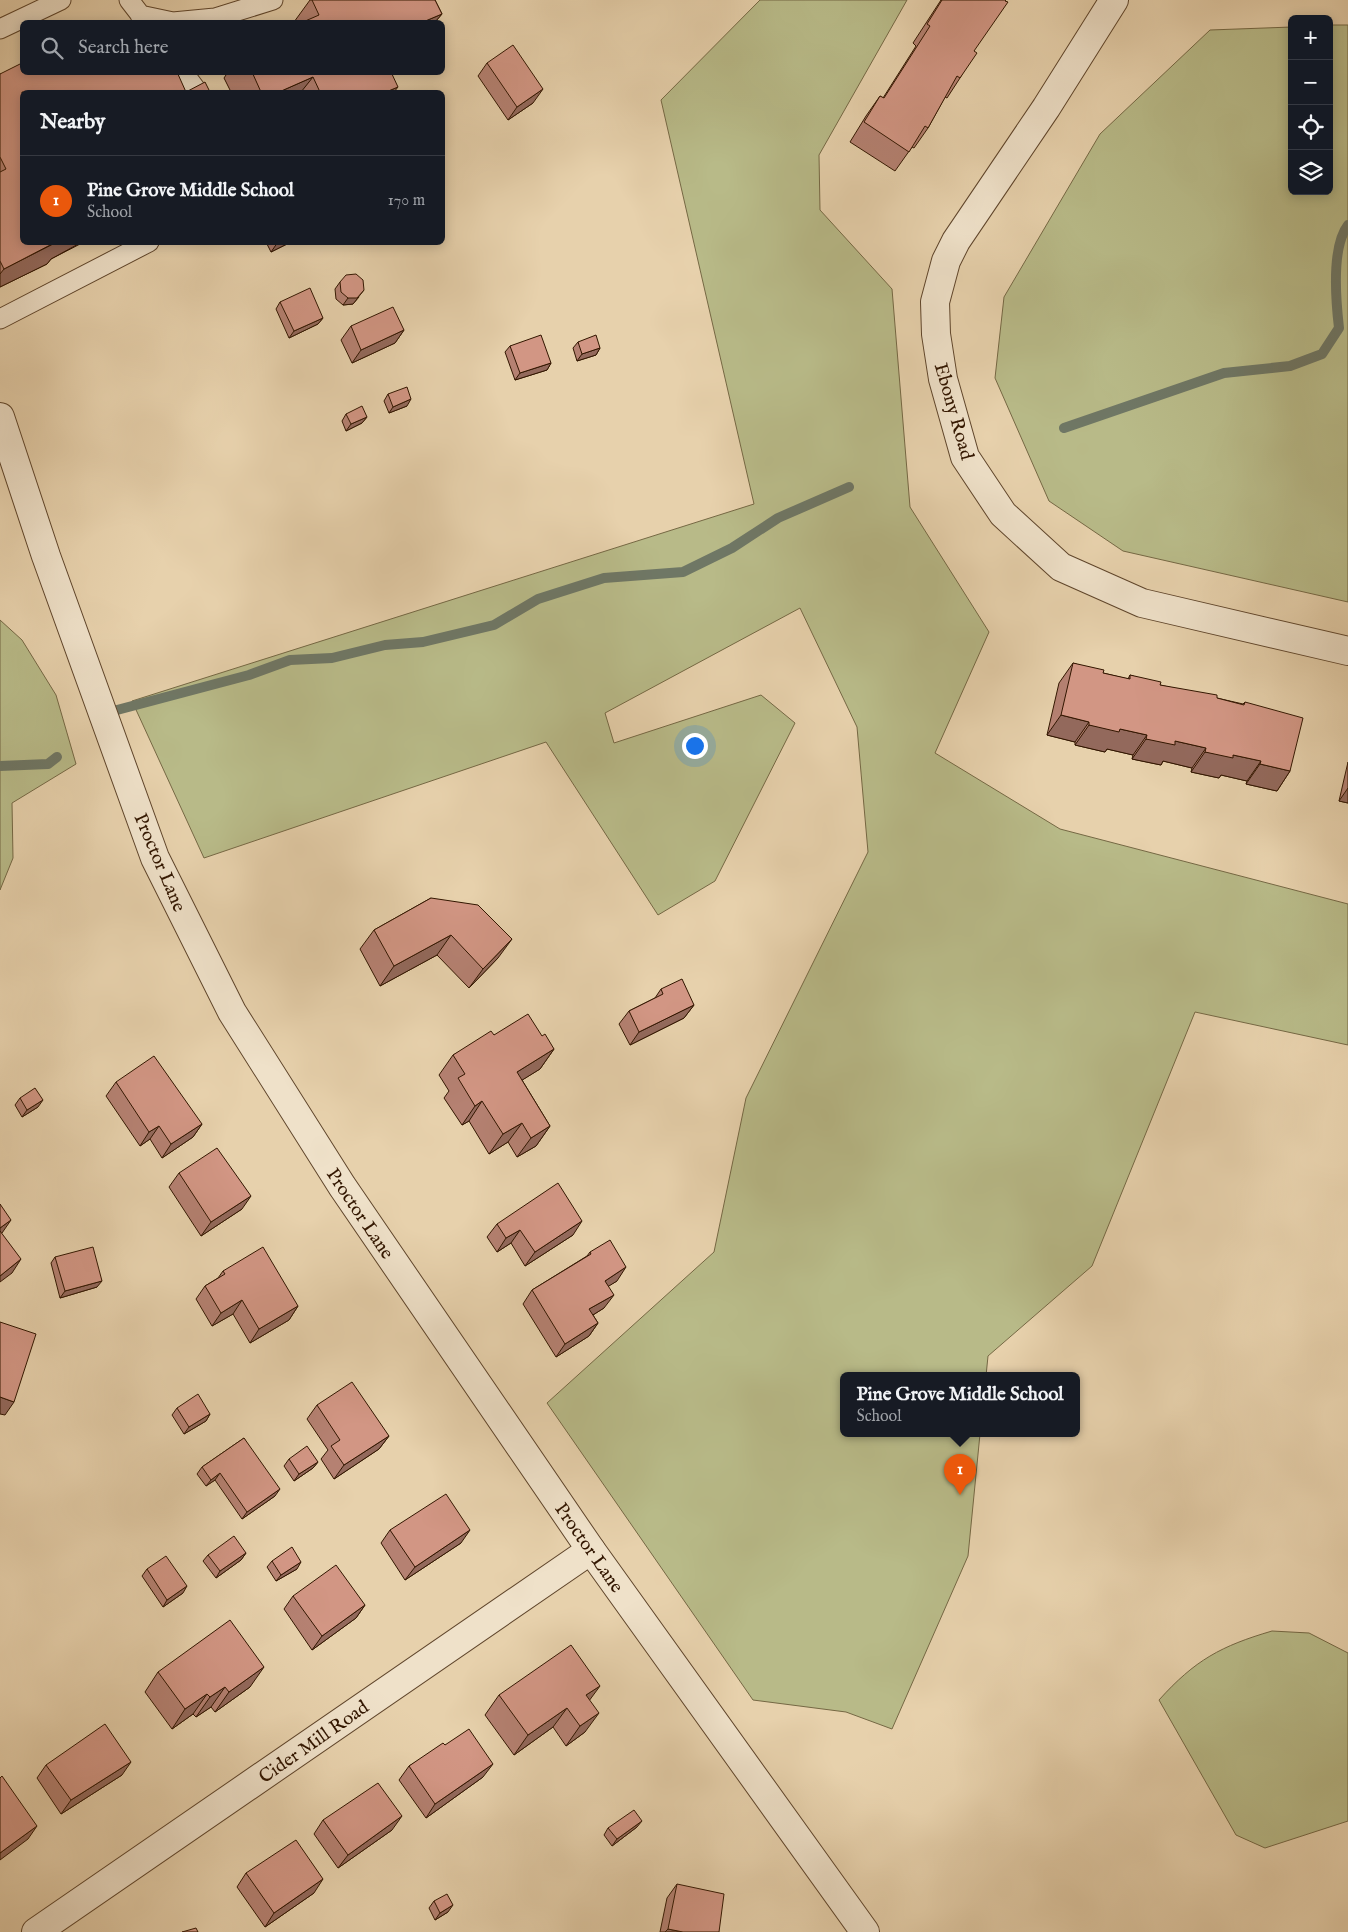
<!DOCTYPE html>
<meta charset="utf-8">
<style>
body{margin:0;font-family:"IM FELL English",serif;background:#242831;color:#f1f3f6}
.controls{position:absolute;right:15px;top:15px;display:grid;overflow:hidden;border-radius:8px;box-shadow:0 2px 12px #0003}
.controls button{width:45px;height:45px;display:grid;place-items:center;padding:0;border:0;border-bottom:1px solid #363941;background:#171b24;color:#f1f3f6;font:25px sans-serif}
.you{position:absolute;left:694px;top:745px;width:18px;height:18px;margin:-12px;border:4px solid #fff;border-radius:50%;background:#1a73e8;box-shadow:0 0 0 8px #1a73e833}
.badge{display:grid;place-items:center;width:32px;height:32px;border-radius:50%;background:#ea580c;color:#fff;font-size:16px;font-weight:700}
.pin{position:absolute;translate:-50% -41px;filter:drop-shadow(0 1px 2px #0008)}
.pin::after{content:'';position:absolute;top:26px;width:18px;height:15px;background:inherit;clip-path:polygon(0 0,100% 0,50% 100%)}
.popup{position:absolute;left:840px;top:1372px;width:240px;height:65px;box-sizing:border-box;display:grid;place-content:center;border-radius:8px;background:#171b24;filter:drop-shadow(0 1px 4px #0005);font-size:16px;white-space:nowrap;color:#9ea1a6}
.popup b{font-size:19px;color:#f1f3f6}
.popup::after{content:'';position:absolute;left:50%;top:100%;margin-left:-10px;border:10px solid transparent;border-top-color:#171b24}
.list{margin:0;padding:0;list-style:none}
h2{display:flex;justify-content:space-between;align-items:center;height:65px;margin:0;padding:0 20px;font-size:21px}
h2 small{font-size:16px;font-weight:400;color:#9ea1a6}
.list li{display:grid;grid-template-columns:32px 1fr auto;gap:15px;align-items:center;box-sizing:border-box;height:90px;padding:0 20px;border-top:1px solid #363941}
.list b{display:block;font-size:19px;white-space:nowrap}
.list p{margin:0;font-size:16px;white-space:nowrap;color:#9ea1a6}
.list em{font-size:16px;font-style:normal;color:#9ea1a6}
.icon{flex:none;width:28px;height:28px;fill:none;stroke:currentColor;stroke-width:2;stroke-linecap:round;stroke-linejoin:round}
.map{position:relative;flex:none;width:1348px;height:1932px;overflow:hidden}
.search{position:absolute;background:#171b24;box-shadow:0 2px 12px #0003;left:20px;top:20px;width:425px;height:55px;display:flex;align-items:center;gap:12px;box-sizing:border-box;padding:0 18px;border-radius:8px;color:#9ea1a6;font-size:19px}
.panel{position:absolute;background:#171b24;box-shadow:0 2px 12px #0003;left:20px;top:90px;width:425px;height:155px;border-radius:8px}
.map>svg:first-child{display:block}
.green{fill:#b8ba88;stroke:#756844}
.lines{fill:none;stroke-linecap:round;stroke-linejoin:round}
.stream{stroke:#6f7765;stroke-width:10}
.service-casing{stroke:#5f452b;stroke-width:21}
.minor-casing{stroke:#5f452b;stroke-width:30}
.tertiary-casing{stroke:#5f452b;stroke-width:30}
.service{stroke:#efe1c9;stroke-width:19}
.minor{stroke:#efe1c9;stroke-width:28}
.tertiary{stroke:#efe1c9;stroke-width:28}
.wall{fill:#b58172;stroke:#321600}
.shaded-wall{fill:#93695c;stroke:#321600}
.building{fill:#d29684;stroke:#321600}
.labels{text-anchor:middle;stroke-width:4.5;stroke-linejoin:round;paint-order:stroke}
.street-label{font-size:19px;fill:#321600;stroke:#efe1c9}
</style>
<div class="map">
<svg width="1348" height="1932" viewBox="0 0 1348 1932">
<rect width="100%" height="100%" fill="#e7d1ac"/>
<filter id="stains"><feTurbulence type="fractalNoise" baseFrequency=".004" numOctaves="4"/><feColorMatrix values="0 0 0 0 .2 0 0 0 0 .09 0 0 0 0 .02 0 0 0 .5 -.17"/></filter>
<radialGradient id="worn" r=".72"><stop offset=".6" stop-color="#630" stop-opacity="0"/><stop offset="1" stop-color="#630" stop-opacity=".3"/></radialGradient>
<path class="green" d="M760 0H907L819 155 820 210 892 289 910 507 989 632 935 753 1060 829 1348 904V1045L1195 1012 1092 1266 988 1356 986 1376H844V1434H980L968 1556 892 1729 846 1712 753 1700 547 1403 714 1252 746 1098 868 852 857 727 800 608 605 713 614 743 761 695 795 723 715 881 658 915 546 742 204 858 132 701 754 504 661 100Z
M1329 25H1348V602L1123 551 1049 501 995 378 1004 297 1100 134 1210 30 1292 27V191H1329Z
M0 620 22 640 56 695 76 764 12 803 13 858 0 890Z
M1272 1631 1309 1633 1348 1653V1821L1265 1848 1236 1835 1159 1700C1195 1660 1221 1646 1272 1631Z"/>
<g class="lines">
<path class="stream" d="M1064 428 1224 373 1290 366 1322 354 1339 328C1336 302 1331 247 1348 225
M117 710 249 675 290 660 332 658 385 645 423 642 494 625 538 599 604 578 683 572 732 548 778 518 849 487
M0 766 48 764 57 757"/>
<g class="service-casing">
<path id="service" d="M129 0 146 22
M140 15 173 22 215 18 273 0
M0 29 61 0
M183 72 198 92
M0 319 149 242"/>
</g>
<g class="minor-casing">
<path id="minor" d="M1114 0 1046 108 956 241 946 261 935 302 936 334 943 379 965 457 1003 514 1061 567 1142 603 1348 651
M36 1932 591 1550"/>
</g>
<g class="tertiary-casing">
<path id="tertiary" d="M0 417 46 556 155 858 232 1012 342 1186 591 1550 865 1932"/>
</g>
<use href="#service" class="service"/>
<use href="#minor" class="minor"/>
<use href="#tertiary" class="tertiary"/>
</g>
<path class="wall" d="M310 0H435L442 14 435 22H294Z
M941 0 974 51 960 78 947 98 945 97 928 128 914 148 912 147 895 171 850 142 866 116 880 96 883 98 916 46 913 43Z
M487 63 533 103 508 120 478 76Z
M228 72H391L394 92H231L224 78Z
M0 74 186 92H210H22L82 243 51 259 47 264 0 287Z
M266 242H291L271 252Z
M340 282 359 297 353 304 343 305 336 299 335 289Z
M280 302 323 318 318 324 289 338 276 309Z
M351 326 404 330 395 343 352 363 341 340Z
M578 342 600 348 596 355 577 361 573 348Z
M510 346 551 363 547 370 515 380 505 352Z
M388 394 407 406 389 413 384 401Z
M346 414 367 417 362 423 346 431 342 421Z
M1073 663 1103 673 1128 679 1130 675 1160 685 1243 704 1245 702 1290 771 1277 791 1246 784 1247 781 1221 775 1219 778 1191 772 1192 768 1163 761 1161 765 1132 759 1133 755 1107 749 1105 752 1075 745V742L1047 735 1059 683Z
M1348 762V803L1339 801Z
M431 898 498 958 469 988 437 955 380 986 360 949 374 930Z
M661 989 694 1005 684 1018 630 1045 619 1024 629 1011 655 998Z
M494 1035 542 1036 554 1049 540 1069 522 1080 550 1126 536 1146 517 1157 508 1142 489 1154 469 1121 462 1125 444 1098 449 1091 439 1075 453 1055Z
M116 1082 202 1124 193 1137 162 1158 150 1139 140 1146 106 1096Z
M20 1098 38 1107 22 1117 15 1105Z
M179 1173 242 1209 201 1236 169 1187Z
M497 1224 573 1235 525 1266 511 1243 497 1252 487 1237Z
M590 1252 617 1281 608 1286 604 1308 593 1315 598 1323 589 1336 556 1357 523 1304 532 1290 587 1256Z
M55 1257 97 1287 60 1298 51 1263Z
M223 1271 298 1306 289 1320 250 1343 233 1314 212 1326 196 1299 205 1286 218 1278Z
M317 1405 389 1436 379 1449 334 1479 321 1459 328 1450 307 1419Z
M177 1408 210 1414 206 1421 184 1434 172 1415Z
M244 1438 275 1496 242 1519 215 1480 206 1486 197 1474 202 1467Z
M289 1459 318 1462 313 1468 294 1481 284 1466Z
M390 1530 461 1543 405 1580 381 1543Z
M246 1553 241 1560 216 1578 203 1561 208 1555Z
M272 1561 297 1569 276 1581 267 1567Z
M147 1569 183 1593 163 1607 142 1576Z
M293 1596 365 1605 356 1618 312 1650 284 1609Z
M158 1672 250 1687 215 1712 211 1707 196 1717 193 1714 172 1729 145 1692Z
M499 1695 589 1700 585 1732 566 1746 553 1727 514 1755 485 1715Z
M445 1745 483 1777 426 1818 399 1780 409 1766Z
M46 1765 122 1775 61 1814 37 1778Z
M323 1820 392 1830 338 1868 314 1834Z
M637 1827 612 1846 604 1835 608 1828Z
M246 1873 314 1893 265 1927 237 1887Z
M677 1884 719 1932H660L667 1898Z
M434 1901 448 1912 435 1920 429 1908Z"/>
<path class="shaded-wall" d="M442 14 435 22H423Z
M313 77 301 92H279Z
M398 87 394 92H386Z
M543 89 533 103 508 120 517 107Z
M57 242H82L51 259 47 264 0 287V274L4 269Z
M278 242H291L271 252Z
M364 290 353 304 343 305 348 298Z
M323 318 318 324 289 338 294 331Z
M404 330 395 343 352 363 361 350Z
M600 348 596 355 577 361 582 354Z
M551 363 547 370 515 380 520 373Z
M411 399 407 406 389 413 393 407Z
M367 417 362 423 346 431 351 424Z
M1061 715 1089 722 1075 742 1047 735Z
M1089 725 1120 729 1147 735 1133 755 1107 749 1105 752 1075 745Z
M1146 739 1175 741 1206 748 1192 768 1163 761 1161 765 1132 759Z
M1205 752 1233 755 1261 761 1247 781 1221 775 1219 778 1191 772Z
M1260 764 1290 771 1277 791 1246 784Z
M1348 788V803L1339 801Z
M451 935 437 955 380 986 394 966Z
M512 939 498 958 469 988 483 969Z
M694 1005 684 1018 630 1045 639 1032Z
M554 1049 540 1069 503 1092 517 1072Z
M43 1100 38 1107 22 1117 27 1110Z
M482 1101 469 1121 462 1125 475 1106Z
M522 1123 508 1142 489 1154 503 1134Z
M202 1124 193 1137 162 1158 171 1144Z
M159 1126 150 1139 140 1146 149 1132Z
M550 1126 536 1146 517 1157 531 1138Z
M251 1196 242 1209 201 1236 211 1222Z
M11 1220 2 1233 0 1235V1228Z
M582 1221 573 1235 525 1266 535 1252Z
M520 1230 511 1243 497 1252 506 1238Z
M21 1259 12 1273 0 1282V1276Z
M626 1267 617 1281 596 1294 605 1281Z
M102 1281 97 1287 60 1298 65 1291Z
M614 1295 604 1308 580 1323 589 1309Z
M242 1300 233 1314 212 1326 221 1313Z
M298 1306 289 1320 250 1343 259 1329Z
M598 1323 589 1336 556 1357 565 1344Z
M0 1397 14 1402 5 1415 0 1414Z
M210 1414 206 1421 184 1434 189 1427Z
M389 1436 379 1449 334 1479 344 1465Z
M318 1462 313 1468 294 1481 299 1474Z
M220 1473 215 1480 206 1486 211 1480Z
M280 1489 275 1496 242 1519 247 1512Z
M470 1530 461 1543 405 1580 415 1567Z
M246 1553 241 1560 216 1578 220 1571Z
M301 1562 297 1569 276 1581 281 1575Z
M187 1586 183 1593 163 1607 167 1600Z
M365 1605 356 1618 312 1650 322 1636Z
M264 1667 250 1687 215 1712 229 1692Z
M600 1686 586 1705V1695Z
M225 1687 211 1707 196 1717 210 1697Z
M207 1694 193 1714 172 1729 185 1709Z
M567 1708 553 1727 514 1755 528 1735Z
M599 1713 585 1732 566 1746 580 1726Z
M131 1762 122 1775 61 1814 71 1800Z
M493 1764 483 1777 426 1818 435 1804Z
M402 1816 392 1830 338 1868 348 1855Z
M642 1821 637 1827 612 1846 617 1839Z
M37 1826 28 1839 0 1860V1853Z
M323 1879 314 1893 265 1927 274 1913Z
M453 1905 448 1912 435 1920 440 1913Z
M668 1929 683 1932H665Z"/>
<path class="building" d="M312 0H435L442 14 423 22H303L319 15Z
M942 0H1006L1005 1 1008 2 974 51 977 53 960 78 957 76 928 128 925 126 909 152 864 122 880 96 884 98 930 26 927 24Z
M513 45 543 89 517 107 487 63Z
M22 63V72H177L186 92 205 82 210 92H22V242H56L4 269 0 261V172L6 169 0 157V74Z
M252 72H391L398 87 386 92H320L313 77 279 92H261Z
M356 274 363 280 364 290 357 298H348L341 292 340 282 346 275Z
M310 288 323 318 294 331 280 302Z
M393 307 404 330 361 350 351 326Z
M541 335 551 363 520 373 510 346Z
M596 335 600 348 582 354 578 342Z
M407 387 411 399 393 407 388 394Z
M362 406 367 417 351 424 346 414Z
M1073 663 1104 670 1103 673 1130 679V675L1161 682 1160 685 1217 695V698L1244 705 1245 702 1303 718 1290 771 1260 764 1261 761 1233 755V758L1205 752 1206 748 1175 741V745L1146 739 1147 735 1120 729 1119 732 1089 725V722L1061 715Z
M431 898 478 905 512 939 483 969 451 935 394 966 374 930Z
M682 979 694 1005 639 1032 629 1011 663 994 661 989Z
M528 1014 542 1036 545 1034 554 1049 517 1072 550 1126 531 1138 522 1123 503 1134 482 1101 475 1106 458 1078 465 1074 453 1055 491 1031 494 1035Z
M154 1056 202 1124 171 1144 159 1126 149 1132 116 1082Z
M35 1088 43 1100 27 1110 20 1098Z
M217 1148 251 1196 211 1222 179 1173Z
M558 1183 582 1221 535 1252 520 1230 506 1238 497 1224Z
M0 1204 11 1220 0 1228Z
M0 1231 21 1259 0 1276Z
M610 1240 626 1267 605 1281 614 1295 589 1309 598 1323 565 1344 532 1290 591 1254 590 1252Z
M93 1247 102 1281 65 1291 55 1257Z
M263 1247 298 1306 259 1329 242 1300 221 1313 205 1286 225 1274 223 1271Z
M0 1322 36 1334 14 1402 0 1397Z
M352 1382 389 1436 344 1465 331 1446 340 1440 317 1405Z
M198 1394 210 1414 189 1427 177 1408Z
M244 1438 280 1489 247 1512 220 1473 211 1480 202 1467Z
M307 1446 318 1462 299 1474 289 1459Z
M446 1494 470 1530 415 1567 390 1530Z
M234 1536 246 1553 220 1571 208 1555Z
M292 1547 301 1562 281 1575 272 1561Z
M166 1556 187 1586 167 1600 147 1569Z
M336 1565 365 1605 322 1636 293 1596Z
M230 1620 264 1667 229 1692 225 1687 210 1697 207 1694 185 1709 158 1672Z
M571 1645 600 1686 586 1695 599 1713 580 1726 567 1708 528 1735 499 1695Z
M105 1724 131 1762 71 1800 46 1765Z
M469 1729 493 1764 435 1804 409 1766 443 1743 445 1745Z
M2 1776 37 1826 0 1853V1778Z
M378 1783 402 1816 348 1855 323 1820Z
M634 1810 642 1821 617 1839 608 1828Z
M296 1840 323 1879 274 1913 246 1873Z
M677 1884 724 1894 719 1932H683L668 1929Z
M447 1894 453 1905 440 1913 434 1901Z
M196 1928 198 1932H182Z"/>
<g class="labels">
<g class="street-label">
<text transform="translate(955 411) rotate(74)" y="7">Ebony Road</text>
<text transform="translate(161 862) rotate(67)" y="7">Proctor Lane</text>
<text transform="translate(361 1213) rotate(56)" y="7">Proctor Lane</text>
<text transform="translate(590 1547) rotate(55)" y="7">Proctor Lane</text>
<text transform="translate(313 1741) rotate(-35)" y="7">Cider Mill Road</text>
</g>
</g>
<rect width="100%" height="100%" filter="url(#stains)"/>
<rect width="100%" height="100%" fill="url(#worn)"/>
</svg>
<div class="controls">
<button>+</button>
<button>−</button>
<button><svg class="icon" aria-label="locate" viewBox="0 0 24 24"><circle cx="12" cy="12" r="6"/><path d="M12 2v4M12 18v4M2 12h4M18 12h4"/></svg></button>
<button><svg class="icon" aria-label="layers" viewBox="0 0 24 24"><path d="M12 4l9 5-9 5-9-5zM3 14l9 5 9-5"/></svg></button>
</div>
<div class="you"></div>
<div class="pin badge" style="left:960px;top:1495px">1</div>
<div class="popup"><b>Pine Grove Middle School</b>School</div>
<div class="search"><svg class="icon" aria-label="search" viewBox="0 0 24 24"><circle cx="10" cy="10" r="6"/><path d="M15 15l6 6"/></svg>Search here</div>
<section class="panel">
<h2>Nearby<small></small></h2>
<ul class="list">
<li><span class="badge">1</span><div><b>Pine Grove Middle School</b><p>School</p></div><em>170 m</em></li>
</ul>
</section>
</div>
